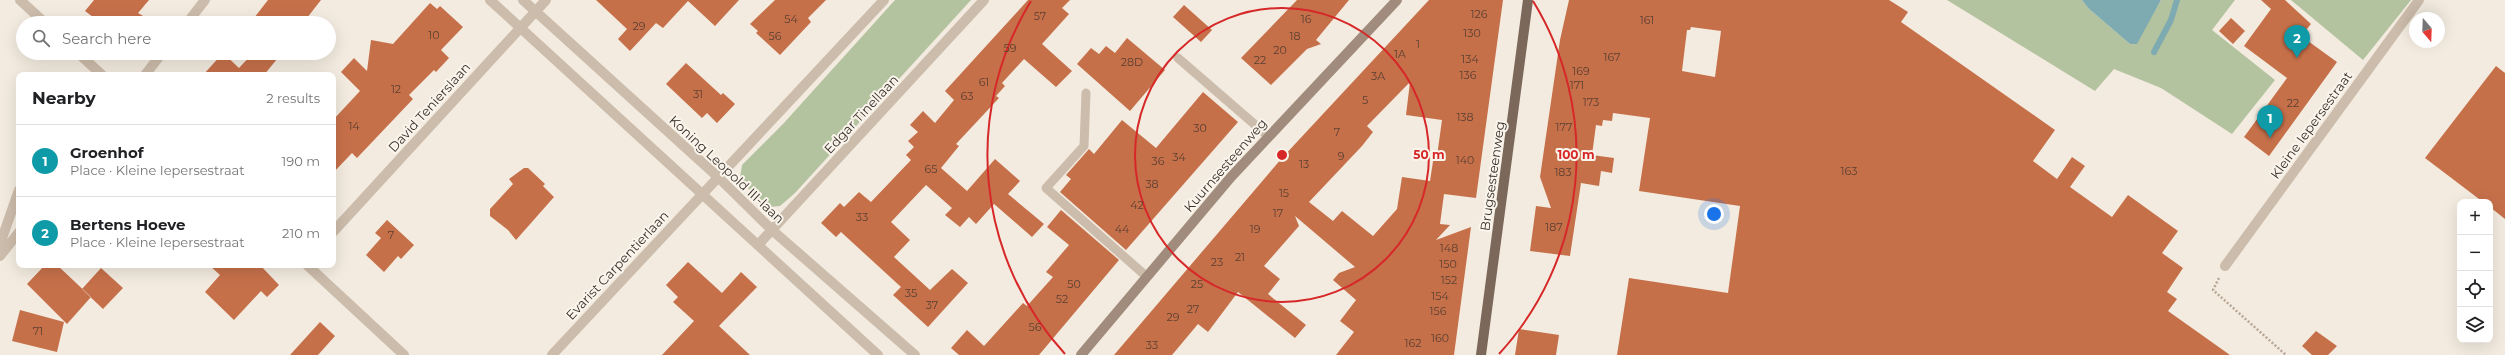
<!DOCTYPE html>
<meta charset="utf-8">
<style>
body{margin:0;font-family:Montserrat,sans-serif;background:#f2f2f2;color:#202124}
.controls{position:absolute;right:12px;bottom:12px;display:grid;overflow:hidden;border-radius:8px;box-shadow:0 4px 16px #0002}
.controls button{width:36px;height:36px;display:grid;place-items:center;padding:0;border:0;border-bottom:1px solid #e0e0e0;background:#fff;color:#202124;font:20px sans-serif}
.compass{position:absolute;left:2409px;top:12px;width:36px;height:36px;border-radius:50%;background:#fff;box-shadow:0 4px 16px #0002;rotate:161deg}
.you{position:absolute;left:1714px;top:214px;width:14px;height:14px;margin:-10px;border:3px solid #fff;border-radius:50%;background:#1a73e8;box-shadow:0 0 0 6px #1a73e833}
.badge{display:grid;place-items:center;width:26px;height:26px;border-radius:50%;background:#2563eb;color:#fff;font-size:13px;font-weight:700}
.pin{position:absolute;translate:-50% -33px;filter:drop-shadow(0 1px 2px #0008)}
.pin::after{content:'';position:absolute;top:21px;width:14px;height:12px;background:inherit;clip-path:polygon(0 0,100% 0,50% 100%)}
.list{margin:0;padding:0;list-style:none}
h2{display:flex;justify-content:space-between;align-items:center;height:52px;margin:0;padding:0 16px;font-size:17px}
h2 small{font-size:13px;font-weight:400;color:#757577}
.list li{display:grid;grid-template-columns:26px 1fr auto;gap:12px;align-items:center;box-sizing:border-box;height:72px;padding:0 16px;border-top:1px solid #e0e0e0}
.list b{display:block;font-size:15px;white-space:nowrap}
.list p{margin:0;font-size:13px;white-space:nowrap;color:#757577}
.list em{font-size:13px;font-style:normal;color:#757577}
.icon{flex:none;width:22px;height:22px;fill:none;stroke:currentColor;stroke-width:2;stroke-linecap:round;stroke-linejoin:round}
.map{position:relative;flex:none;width:2505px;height:355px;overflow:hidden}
.search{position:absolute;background:#fff;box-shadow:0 4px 16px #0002;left:16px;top:16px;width:320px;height:44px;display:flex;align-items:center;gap:10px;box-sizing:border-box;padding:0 14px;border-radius:22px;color:#757577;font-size:15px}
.panel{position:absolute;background:#fff;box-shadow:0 4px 16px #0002;left:16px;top:72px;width:320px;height:196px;border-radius:8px}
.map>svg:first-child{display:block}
.green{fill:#b4c39f}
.water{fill:#7eabb1}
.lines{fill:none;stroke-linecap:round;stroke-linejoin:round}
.stream{stroke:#7eabb1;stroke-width:6}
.building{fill:#c6704a;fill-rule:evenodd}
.path{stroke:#b8a695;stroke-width:2.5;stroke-dasharray:2 2;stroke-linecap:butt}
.lane{stroke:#ccbcab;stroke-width:9}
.street{stroke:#ccbcab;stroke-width:10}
.secondary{stroke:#a08b7c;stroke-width:10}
.primary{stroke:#7b685b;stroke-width:10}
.ring{fill:none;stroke:#d62828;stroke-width:2}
.labels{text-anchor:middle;stroke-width:4;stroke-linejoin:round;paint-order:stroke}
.number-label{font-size:11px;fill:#5c4032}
.street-label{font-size:13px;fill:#39302a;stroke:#faf5ec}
.centre{fill:#d62828;stroke:#faf5ec;stroke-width:2}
.ring-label{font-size:12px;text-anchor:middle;font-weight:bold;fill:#d62828;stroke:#faf5ec;stroke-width:4;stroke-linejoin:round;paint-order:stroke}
</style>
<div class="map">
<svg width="2505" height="355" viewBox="0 0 2505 355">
<rect width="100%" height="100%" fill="#f3ebdf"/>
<path class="green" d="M895 0H971L795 193 780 206 769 207 742 183 740 178 742 165 783 124Z
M1947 0H2082L2088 8 2130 44H2136L2161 0H2235L2212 30 2275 80 2232 134 2161 88 2114 69 2095 91Z
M2291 0H2411L2363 60Z"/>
<path class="water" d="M2082 0H2161L2137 44H2130L2088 8Z"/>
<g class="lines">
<path class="stream" d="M2154 52 2171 20 2177 0"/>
</g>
<path class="building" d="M94 0H149L138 13 155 23H101L85 11Z
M268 0H321L303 23H250Z
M596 0H739L715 26 688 1 663 28 656 23 630 51 618 39 627 29Z
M775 0H826L808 18 811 22 780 55 756 33 758 31 750 24Z
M1028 0H1070L1062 8 1069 14 1042 44 1072 71 1056 87 1024 59 1002 83 1005 86 996 96 999 98 956 144 959 146 941 168 967 191 995 159 1020 181 1008 194 1044 224 1032 237 994 204 976 224 969 217 960 227 945 215 952 208 926 185 891 222 910 240 894 257 930 290 952 269 968 283 928 327 893 295 901 287 841 232 836 237 821 223 840 203 844 207 859 192 871 202 911 160 906 155 914 147 908 141 918 132 910 125 923 111 935 123 954 100 945 91Z
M1297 0H1349L1316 40 1321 44 1307 49 1271 85 1241 58Z
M1429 0H1503L1476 198 1444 194 1440 224 1450 225 1436 240 1471 227 1454 355H1336L1354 332 1340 321 1356 300 1333 280 1339 273 1355 267 1295 216 1299 226 1264 266 1280 279 1268 294 1306 325 1295 338 1238 292 1208 332 1198 324 1172 355H1114L1282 158ZM1410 82 1406 115 1442 120 1437 156 1434 155 1430 181 1402 177 1397 209 1373 236 1342 211 1333 221 1309 202 1362 146 1373 132 1367 126Z
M1569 0H1889L1908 12 1901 22 2055 130 2033 161 2057 179 2072 157 2085 166 2070 187 2112 217 2128 195 2178 231 2162 253 2183 268 2167 292 2177 299 2168 311 2230 355H1617L1629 278 1728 293 1740 206 1639 191 1650 118 1613 113 1612 121 1603 120 1602 126 1596 125 1592 155 1614 158 1612 173 1601 171 1599 186 1581 183 1570 256 1530 251 1536 206 1551 208 1540 177 1560 40ZM1691 27 1721 31 1715 77 1682 71 1687 30H1690Z
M2261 0H2285L2311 24 2301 36 2337 62 2269 156 2244 137 2287 78 2244 46 2271 9Z
M430 3 437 9 440 6 463 27 441 50 449 58 436 72 434 70 409 95 413 99 357 158 352 153 333 173V120L360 91 341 72 354 58 367 71 371 40 393 44Z
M1184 5 1212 30 1201 42 1173 17Z
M2231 18 2245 31 2233 44 2219 31Z
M1127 38 1165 70 1130 111 1077 64 1091 48 1099 54 1106 46 1115 53Z
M223 53 239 68 253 53H282L264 75H203Z
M686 63 721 95 723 93 735 104 717 123 707 113 702 118 666 84Z
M2496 66 2505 73V219L2490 207V202H2483L2425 158Z
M1203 92 1238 122 1126 250 1060 192 1071 179 1066 175 1089 149 1094 154 1122 120 1156 148Z
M524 168H528L545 184 543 186 554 197 516 240 508 230 490 216V209L513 184 509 179Z
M1061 210 1119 260 1039 355H959L951 348 967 330 984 346 1023 303 1027 306 1053 277 1046 272 1069 245 1047 227Z
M387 220 414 245 401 259 398 256 384 272 366 255 381 238 375 233Z
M688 262 722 293 741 272 757 287 719 326 750 355H662L694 321 673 302 678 297 666 285Z
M45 265H57L91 297 67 324 27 284Z
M209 265H260L279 285 267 297 261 291 234 320 205 292 220 275Z
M101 268 123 288 103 309 82 289Z
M20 310 64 322 57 352 12 341Z
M320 322 335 336 318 355H290Z
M1519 329 1559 335 1556 355H1515Z
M2316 331 2337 346 2328 355H2312L2302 346Z"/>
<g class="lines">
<path class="path" d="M2219 278 2213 290 2286 355"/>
<path class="lane" d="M1178 58 1268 136
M1086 93 1084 146 1046 188 1146 276"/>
<path class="street" d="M20 0 45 23
M490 0 878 355
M523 0 718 177 772 230 915 355
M187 23 205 0
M78 53 102 75
M145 75 162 53
M333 232 546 0
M0 244 19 190
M758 245 984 0
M0 256 19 232
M307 265 404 355
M2225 266 2419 0
M552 355 884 0"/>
<path class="secondary" d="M1081 355 1231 177 1397 0"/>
<path class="primary" d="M1481 355 1528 0"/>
</g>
<g class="ring">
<circle cx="1282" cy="155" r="147"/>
<path d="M1065 354A294 294 0 0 1 1031 1M1533 1A294 294 0 0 1 1499 354"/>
</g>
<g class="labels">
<g class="number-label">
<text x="1479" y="18">126</text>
<text x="1040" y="20">57</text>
<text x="791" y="23">54</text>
<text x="1306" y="23">16</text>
<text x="1647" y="24">161</text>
<text x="639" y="30">29</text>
<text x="1472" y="37">130</text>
<text x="434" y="39">10</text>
<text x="775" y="40">56</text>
<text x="1295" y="40">18</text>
<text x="1418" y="48">1</text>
<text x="1010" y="52">59</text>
<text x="1280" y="54">20</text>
<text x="1400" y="58">1A</text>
<text x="1612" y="61">167</text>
<text x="1470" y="63">134</text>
<text x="1260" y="64">22</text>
<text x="1132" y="66">28D</text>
<text x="1581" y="75">169</text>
<text x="1468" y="79">136</text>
<text x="1378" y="80">3A</text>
<text x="984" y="86">61</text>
<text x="1577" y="89">171</text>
<text x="396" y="93">12</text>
<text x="698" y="98">31</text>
<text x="967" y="100">63</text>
<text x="1365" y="104">5</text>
<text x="1591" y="106">173</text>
<text x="2293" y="107">22</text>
<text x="1465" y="121">138</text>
<text x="354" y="130">14</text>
<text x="1564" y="131">177</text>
<text x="1200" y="132">30</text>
<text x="1337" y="136">7</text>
<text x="1341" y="160">9</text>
<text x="1179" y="161">34</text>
<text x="1465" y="164">140</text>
<text x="1158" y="165">36</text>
<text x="1304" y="168">13</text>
<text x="931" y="173">65</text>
<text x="1849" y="175">163</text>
<text x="1563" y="176">183</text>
<text x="1152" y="188">38</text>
<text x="1284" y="197">15</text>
<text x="1137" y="209">42</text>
<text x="1278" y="217">17</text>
<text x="862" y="221">33</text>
<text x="1554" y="231">187</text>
<text x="1122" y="233">44</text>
<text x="1255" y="233">19</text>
<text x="391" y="239">7</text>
<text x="1449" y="252">148</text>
<text x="1240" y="261">21</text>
<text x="1217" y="266">23</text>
<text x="1448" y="268">150</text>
<text x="1449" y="284">152</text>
<text x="1074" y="288">50</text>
<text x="1197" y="288">25</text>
<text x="911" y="297">35</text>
<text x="1440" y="300">154</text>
<text x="1062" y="303">52</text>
<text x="932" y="309">37</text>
<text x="1193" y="313">27</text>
<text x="1438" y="315">156</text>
<text x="1173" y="321">29</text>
<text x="1035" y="331">56</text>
<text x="38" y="335">71</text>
<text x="1440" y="342">160</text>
<text x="1413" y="347">162</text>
<text x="1152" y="349">33</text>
</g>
<g class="street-label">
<text transform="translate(429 107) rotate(-48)" y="5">David Tenierslaan</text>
<text transform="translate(861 114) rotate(-47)" y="5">Edgar Tinellaan</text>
<text transform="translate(2311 125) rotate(-54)" y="5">Kleine Iepersestraat</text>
<text transform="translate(1225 165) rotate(-49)" y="5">Kuurnsesteenweg</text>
<text transform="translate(727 169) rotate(43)" y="5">Koning Leopold III-laan</text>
<text transform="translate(1492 176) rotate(-82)" y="5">Brugsesteenweg</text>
<text transform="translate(617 265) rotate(-47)" y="5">Evarist Carpentierlaan</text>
</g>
</g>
<circle cx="1282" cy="155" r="6" class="centre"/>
<g class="ring-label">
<text x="1429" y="159">50 m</text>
<text x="1576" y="159">100 m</text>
</g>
</svg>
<div class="controls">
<button>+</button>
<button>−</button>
<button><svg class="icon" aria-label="locate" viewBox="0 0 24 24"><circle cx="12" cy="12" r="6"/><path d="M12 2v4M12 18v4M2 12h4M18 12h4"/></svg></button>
<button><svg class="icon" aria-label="layers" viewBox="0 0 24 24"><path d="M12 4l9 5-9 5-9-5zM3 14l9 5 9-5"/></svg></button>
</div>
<svg class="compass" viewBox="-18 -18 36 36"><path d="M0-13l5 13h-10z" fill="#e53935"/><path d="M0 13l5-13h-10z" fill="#757577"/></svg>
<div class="you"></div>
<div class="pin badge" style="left:2270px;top:138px;background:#0f9aa8">1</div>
<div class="pin badge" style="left:2297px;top:58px;background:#0f9aa8">2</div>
<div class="search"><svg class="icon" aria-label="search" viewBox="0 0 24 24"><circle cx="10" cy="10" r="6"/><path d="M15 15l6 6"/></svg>Search here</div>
<section class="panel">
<h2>Nearby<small>2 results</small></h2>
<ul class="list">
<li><span class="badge" style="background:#0f9aa8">1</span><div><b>Groenhof</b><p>Place · Kleine Iepersestraat</p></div><em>190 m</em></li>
<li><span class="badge" style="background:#0f9aa8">2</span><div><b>Bertens Hoeve</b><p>Place · Kleine Iepersestraat</p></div><em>210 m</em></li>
</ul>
</section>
</div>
